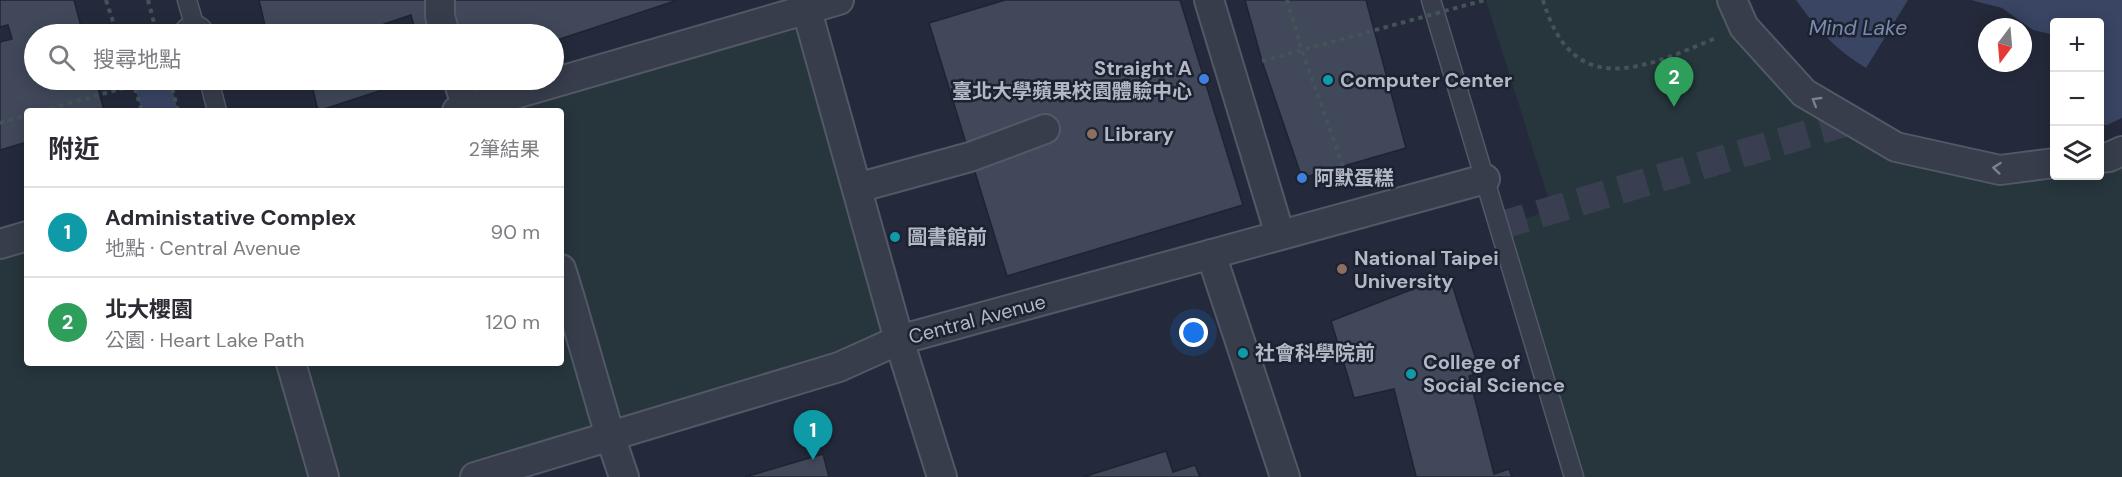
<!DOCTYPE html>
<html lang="zh-TW">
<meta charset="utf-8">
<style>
body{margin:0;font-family:"DM Sans","Noto Sans TC",sans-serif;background:#f7f7f7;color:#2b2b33}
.controls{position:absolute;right:18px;top:18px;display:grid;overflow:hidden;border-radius:6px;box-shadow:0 3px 15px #0003}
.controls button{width:54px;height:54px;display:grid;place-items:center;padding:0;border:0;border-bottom:2px solid #e1e1e2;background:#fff;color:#2b2b33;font:30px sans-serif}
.compass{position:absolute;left:1978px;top:18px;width:54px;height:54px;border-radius:50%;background:#fff;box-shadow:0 3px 15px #0003;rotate:196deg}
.you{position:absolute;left:1194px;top:333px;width:21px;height:21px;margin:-15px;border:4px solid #fff;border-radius:50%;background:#1a73e8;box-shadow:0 0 0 9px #1a73e833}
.badge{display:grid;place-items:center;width:39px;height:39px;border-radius:50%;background:#0b8043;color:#fff;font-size:20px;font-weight:700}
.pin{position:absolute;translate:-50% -50px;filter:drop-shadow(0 2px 3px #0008)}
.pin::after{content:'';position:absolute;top:32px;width:21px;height:18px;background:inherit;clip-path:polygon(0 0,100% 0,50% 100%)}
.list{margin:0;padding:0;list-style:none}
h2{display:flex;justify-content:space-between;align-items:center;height:78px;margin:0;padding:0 24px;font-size:26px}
h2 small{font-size:20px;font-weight:400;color:#7c7c81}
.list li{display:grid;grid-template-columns:39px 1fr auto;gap:18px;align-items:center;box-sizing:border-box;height:90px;padding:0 24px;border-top:2px solid #e1e1e2}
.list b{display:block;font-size:22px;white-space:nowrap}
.list p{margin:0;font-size:20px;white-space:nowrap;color:#7c7c81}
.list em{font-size:20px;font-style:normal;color:#7c7c81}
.icon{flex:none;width:33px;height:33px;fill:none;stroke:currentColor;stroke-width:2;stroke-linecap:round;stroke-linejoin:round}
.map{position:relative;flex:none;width:2122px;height:477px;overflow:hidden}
.search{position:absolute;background:#fff;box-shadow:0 3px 15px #0003;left:24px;top:24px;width:540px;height:66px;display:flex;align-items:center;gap:15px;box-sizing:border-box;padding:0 21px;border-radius:33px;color:#7c7c81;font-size:22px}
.panel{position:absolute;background:#fff;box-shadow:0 3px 15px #0003;left:24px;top:108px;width:540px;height:258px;border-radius:6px}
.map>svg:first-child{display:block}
.green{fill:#26363c}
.water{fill:#394563}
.building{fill:#40485a;stroke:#1e2432;stroke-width:1.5}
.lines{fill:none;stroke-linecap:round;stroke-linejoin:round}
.pedestrian-tunnel{stroke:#393f50;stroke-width:28;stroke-dasharray:28 14;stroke-linecap:butt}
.service-casing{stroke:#525866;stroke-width:21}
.pedestrian-casing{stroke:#525866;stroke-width:32}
.minor-casing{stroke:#525866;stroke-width:36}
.path{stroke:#435359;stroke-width:4;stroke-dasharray:4.5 4.5;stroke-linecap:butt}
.service{stroke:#373d4b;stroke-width:18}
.pedestrian{stroke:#373d4b;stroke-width:28}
.minor{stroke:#373d4b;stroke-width:33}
.path-bridge{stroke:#435359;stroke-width:4;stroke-dasharray:4.5 4.5;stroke-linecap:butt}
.oneway{stroke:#7b818f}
.shop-dot{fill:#3f7fe0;stroke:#1c2230;stroke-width:2}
.culture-dot{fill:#0f9aa8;stroke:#1c2230;stroke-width:2}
.education-dot{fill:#8d6e63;stroke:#1c2230;stroke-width:2}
.labels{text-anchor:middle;stroke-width:5;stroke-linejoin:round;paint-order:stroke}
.poi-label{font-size:20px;font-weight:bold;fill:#b3b8c7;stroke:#1c2230;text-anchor:start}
.street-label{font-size:20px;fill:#b3b8c7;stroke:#1c2230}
.water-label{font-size:21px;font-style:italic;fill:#7c8aad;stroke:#1c2230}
</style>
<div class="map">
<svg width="2122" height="477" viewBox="0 0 2122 477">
<rect width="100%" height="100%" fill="#242a3b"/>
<path class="green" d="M1486 0H1732L1804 93 1896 147 2054 176H2100V158L2122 151V477H1574L1499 226 1552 210Z
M807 9 899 340 475 477H0V244L27 236V363H561V111H457Z"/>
<path class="water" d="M1796 0H1908L1866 68C1837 51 1815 27 1796 0Z
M1971 0H2122V118L2107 125H2100V22H2054V111L2050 34 2033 30 2002 8Z
M154 80H170L178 111H142L134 85Z"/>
<path class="building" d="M0 0H74L83 34H34V80H96L104 111H27V142L0 150V42L12 39 8 25 0 27Z
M259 0H675V1L554 41V34H431L429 26 415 30 411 15 384 24 386 34H267Z
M1005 0H1180L1243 205 1007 276 929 23Z
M1245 0H1366L1406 148 1302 178 1262 61Z
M344 80H413L318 111 313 90Z
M1449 275 1480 372 1469 376 1494 474 1509 469 1512 477H1414L1416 476 1394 389 1354 398 1348 377 1331 321Z
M1166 451 1173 472 1195 465 1200 477H1083Z
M823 454 829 477H745Z"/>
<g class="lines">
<path class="pedestrian-tunnel" d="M1499 226 1851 121"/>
<g class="service-casing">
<path id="service" d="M187 0 197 34
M1431 0 1574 477
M209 80 217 111"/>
</g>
<g class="pedestrian-casing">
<path id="pedestrian" d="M440 0V16L445 34
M804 0 899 340 942 477
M1209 0 1280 235
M1732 0 1744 27 1804 93 1896 147 2000 170 2054 163
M458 80 468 111
M457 111 839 0
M2100 158 2109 157 2122 151
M857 188 970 157 1045 129
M0 244 27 236
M1211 254 1285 477
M561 269 569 295
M561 297 569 295 610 436 624 477
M291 363 324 477
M475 477 839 367 899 340 1485 179"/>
</g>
<g class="minor-casing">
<path id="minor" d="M191 34 196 33"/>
</g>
<path class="path" d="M106 0 117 34
M148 0 157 34
M1287 0 1302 51 1343 166
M1543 0C1573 102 1644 68 1716 38
M170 80 178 111
M42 111 134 85 142 111
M0 123 27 115"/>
<use href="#service" class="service"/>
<use href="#pedestrian" class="pedestrian"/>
<use href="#minor" class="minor"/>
<path class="path-bridge" d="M1262 61 1485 0"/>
</g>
<defs><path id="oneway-chevron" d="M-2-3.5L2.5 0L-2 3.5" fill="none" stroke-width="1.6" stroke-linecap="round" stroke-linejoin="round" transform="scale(1.5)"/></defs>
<g class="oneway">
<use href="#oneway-chevron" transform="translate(1816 101) rotate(-149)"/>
<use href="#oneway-chevron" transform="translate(1997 168) rotate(-174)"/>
</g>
<g class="shop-dot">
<circle cx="1204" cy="79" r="6"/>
<circle cx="1302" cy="178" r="6"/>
</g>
<g class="culture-dot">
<circle cx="1328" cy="80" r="6"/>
<circle cx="895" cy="237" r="6"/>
<circle cx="1243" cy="353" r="6"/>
<circle cx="1411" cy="374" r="6"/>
</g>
<g class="education-dot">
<circle cx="1092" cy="134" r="6"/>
<circle cx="1342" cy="269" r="6"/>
</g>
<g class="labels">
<g class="poi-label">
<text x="1192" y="75" text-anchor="end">Straight A<tspan x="1192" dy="23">臺北大學蘋果校園體驗中心</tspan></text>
<text x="1340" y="87">Computer Center</text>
<text x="1104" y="141">Library</text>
<text x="1314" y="185">阿默蛋糕</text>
<text x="907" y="244">圖書館前</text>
<text x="1354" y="265">National Taipei<tspan x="1354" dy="23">University</tspan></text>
<text x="1255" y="360">社會科學院前</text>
<text x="1423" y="369">College of<tspan x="1423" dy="23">Social Science</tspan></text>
</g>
<g class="street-label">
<text transform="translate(977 319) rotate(-15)" y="7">Central Avenue</text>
</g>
<g class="water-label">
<text x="1858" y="35">Mind Lake</text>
</g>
</g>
</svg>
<div class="controls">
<button>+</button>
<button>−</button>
<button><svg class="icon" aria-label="layers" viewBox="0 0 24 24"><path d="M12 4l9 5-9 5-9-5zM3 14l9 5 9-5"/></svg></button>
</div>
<svg class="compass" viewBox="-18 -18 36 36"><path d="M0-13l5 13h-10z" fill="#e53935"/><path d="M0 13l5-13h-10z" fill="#7c7c81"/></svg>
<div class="you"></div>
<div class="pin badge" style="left:813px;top:460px;background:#0f9aa8">1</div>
<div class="pin badge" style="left:1674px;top:107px;background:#2e9e5b">2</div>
<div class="search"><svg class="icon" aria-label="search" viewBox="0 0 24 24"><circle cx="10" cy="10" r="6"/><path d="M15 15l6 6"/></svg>搜尋地點</div>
<section class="panel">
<h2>附近<small>2筆結果</small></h2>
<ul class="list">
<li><span class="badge" style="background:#0f9aa8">1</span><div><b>Administative Complex</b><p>地點 · Central Avenue</p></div><em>90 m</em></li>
<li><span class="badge" style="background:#2e9e5b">2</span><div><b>北大櫻園</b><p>公園 · Heart Lake Path</p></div><em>120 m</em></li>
</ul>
</section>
</div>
